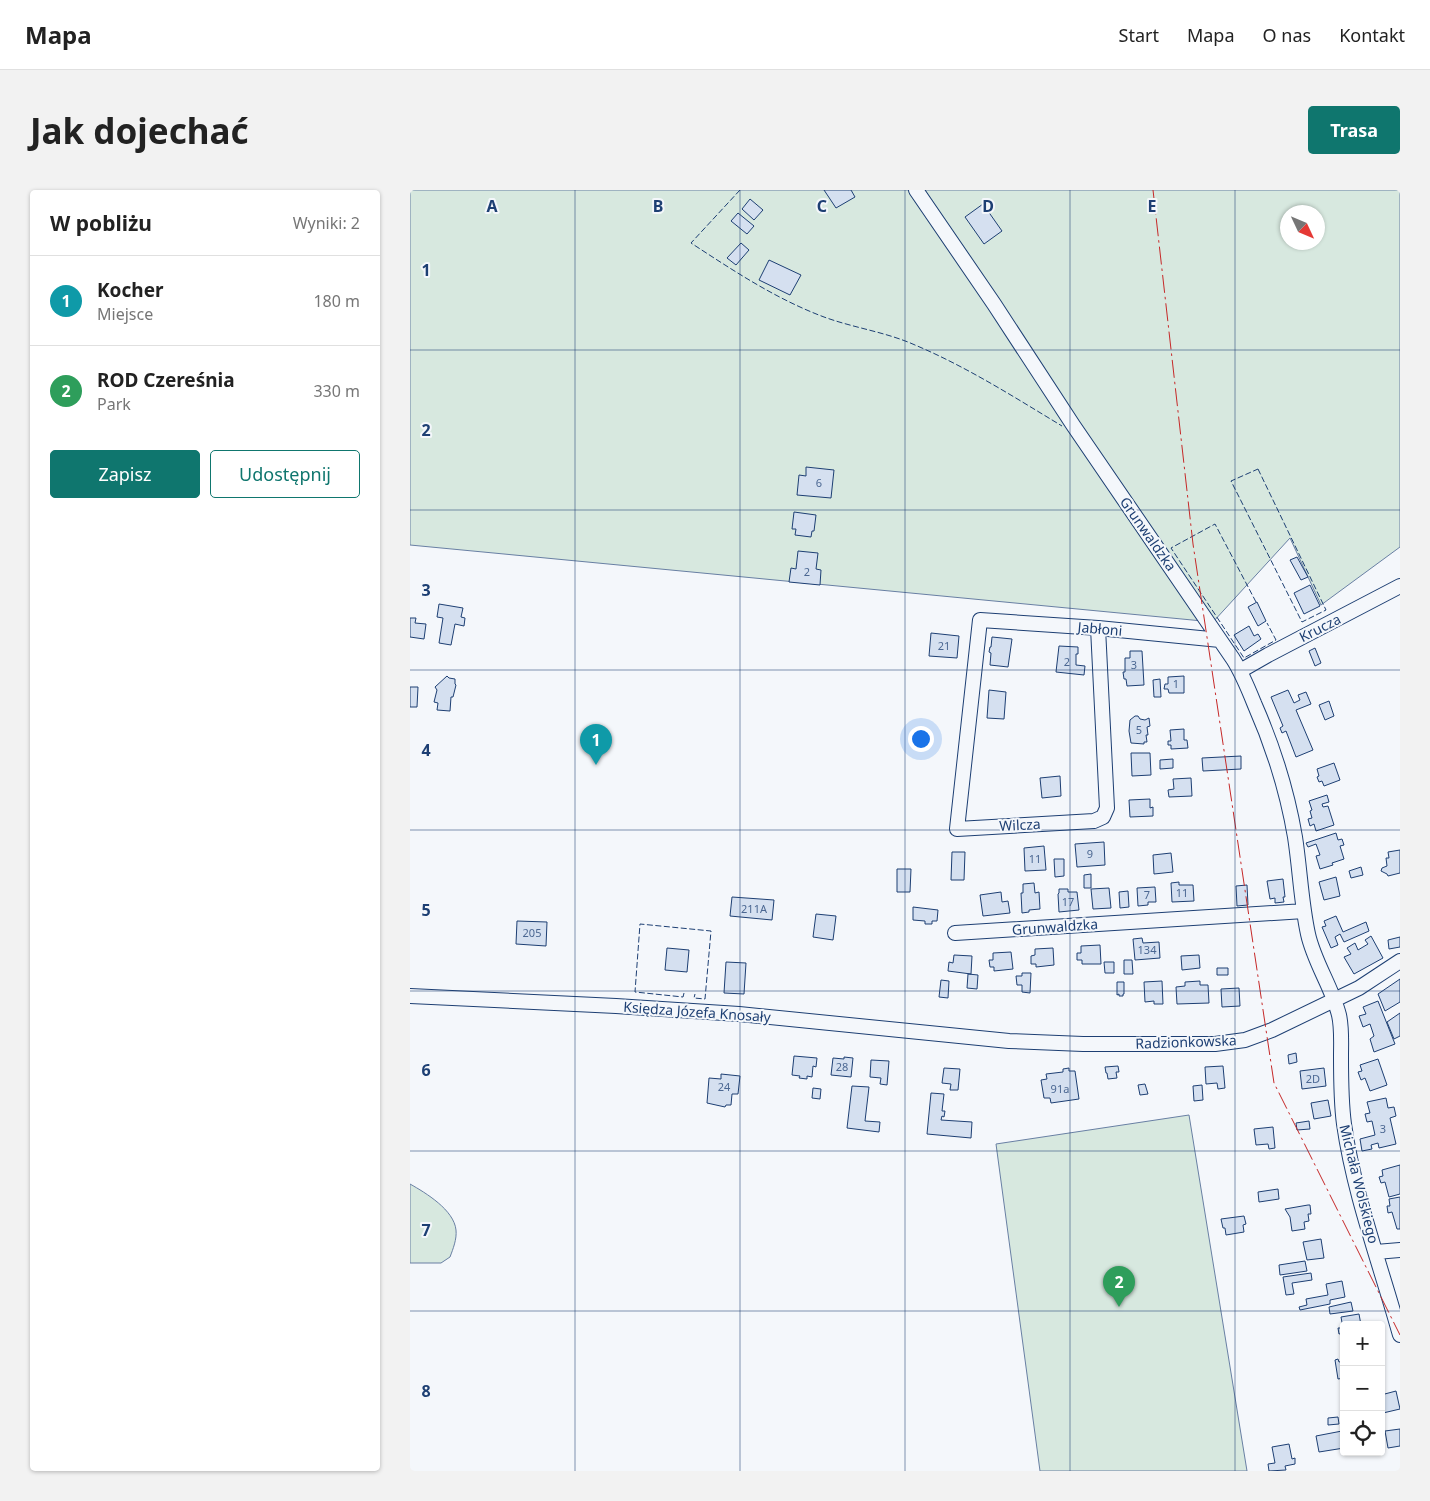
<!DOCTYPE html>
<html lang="pl">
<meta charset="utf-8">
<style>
body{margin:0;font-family:"Noto Sans",sans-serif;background:#f2f2f2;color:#222}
.controls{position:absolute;right:15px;bottom:15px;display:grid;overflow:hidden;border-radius:5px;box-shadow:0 1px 4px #0004}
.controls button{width:45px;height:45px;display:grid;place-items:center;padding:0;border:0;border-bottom:1px solid #e0e0e0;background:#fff;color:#222;font:25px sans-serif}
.compass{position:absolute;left:870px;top:15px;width:45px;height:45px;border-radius:50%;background:#fff;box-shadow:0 1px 4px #0004;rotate:134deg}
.you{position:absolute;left:510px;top:548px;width:18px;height:18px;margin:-12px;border:4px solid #fff;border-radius:50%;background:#1a73e8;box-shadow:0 0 0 8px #1a73e833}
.badge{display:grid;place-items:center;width:32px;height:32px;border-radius:50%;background:#0f766e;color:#fff;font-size:16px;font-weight:700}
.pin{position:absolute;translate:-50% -41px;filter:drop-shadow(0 1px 2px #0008)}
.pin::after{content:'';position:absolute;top:26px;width:18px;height:15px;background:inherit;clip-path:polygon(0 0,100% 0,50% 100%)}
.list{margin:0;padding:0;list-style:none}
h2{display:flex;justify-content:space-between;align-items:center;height:65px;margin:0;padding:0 20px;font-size:21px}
h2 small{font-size:16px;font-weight:400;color:#767676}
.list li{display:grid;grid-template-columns:32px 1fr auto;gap:15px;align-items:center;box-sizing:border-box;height:90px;padding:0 20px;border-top:1px solid #e0e0e0}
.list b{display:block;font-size:19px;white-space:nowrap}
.list p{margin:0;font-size:16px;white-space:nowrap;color:#767676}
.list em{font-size:16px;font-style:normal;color:#767676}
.actions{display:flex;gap:10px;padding:15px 20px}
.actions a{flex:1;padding:11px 0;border:1px solid #0f766e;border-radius:5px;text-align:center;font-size:18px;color:#0f766e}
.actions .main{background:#0f766e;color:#fff}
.icon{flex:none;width:28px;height:28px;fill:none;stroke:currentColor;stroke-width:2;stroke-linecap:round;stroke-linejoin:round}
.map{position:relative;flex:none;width:990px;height:1281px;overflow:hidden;border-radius:5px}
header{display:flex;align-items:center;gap:30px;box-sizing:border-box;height:70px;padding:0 25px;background:#fff;border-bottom:1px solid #e0e0e0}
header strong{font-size:24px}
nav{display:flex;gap:28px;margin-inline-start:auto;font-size:18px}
.intro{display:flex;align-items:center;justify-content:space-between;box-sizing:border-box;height:120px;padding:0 30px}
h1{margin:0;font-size:35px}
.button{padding:12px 22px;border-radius:5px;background:#0f766e;color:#fff;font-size:18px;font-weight:700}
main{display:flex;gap:30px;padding:0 30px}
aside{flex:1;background:#fff;border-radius:5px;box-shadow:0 1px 4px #0004}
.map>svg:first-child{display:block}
.green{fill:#d7e8df;stroke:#687fa3;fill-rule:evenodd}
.building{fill:#d5e0f0;stroke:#1d3f73}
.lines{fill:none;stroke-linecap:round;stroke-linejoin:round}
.minor-casing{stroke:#1d3f73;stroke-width:16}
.minor{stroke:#f4f7fb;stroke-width:14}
.fence{stroke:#1d3f73;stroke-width:1;stroke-dasharray:6 2.5;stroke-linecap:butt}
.power{stroke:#c62828;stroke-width:1;stroke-dasharray:18 4 2.5 4;stroke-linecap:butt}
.grid{fill:none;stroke:#1d3f73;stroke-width:1;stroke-opacity:0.55}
.labels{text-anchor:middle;stroke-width:4;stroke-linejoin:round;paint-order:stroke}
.number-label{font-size:11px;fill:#4b6792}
.street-label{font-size:14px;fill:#1d3f73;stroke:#f4f7fb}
.grid-label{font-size:16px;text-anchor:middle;font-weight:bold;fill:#1d3f73;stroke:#f4f7fb;stroke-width:4;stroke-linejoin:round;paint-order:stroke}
</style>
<header>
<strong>Mapa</strong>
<nav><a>Start</a><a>Mapa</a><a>O nas</a><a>Kontakt</a></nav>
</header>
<div class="intro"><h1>Jak dojechać</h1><a class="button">Trasa</a></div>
<main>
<aside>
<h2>W pobliżu<small>Wyniki: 2</small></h2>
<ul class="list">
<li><span class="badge" style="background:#0f9aa8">1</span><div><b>Kocher</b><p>Miejsce</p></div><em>180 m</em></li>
<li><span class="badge" style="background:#2e9e5b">2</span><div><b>ROD Czereśnia</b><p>Park</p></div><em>330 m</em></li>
</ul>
<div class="actions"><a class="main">Zapisz</a><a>Udostępnij</a></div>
</aside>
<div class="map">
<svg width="990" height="1281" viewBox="0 0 990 1281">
<rect width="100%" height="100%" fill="#f4f7fb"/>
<path class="green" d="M0 0H990V357L911 415 880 348 803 432 0 355ZM878 22H908V52H878Z
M779 925 837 1281H630L586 954Z
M0 994C16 1003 44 1020 46 1040 47 1049 43 1059 40 1067L31 1073H0Z"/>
<path class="building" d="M414 0H441L445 7 426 18Z
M340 9 353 20 344 30 332 19Z
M573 14 592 41 574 54 555 27Z
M328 23 344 36 337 44 321 31Z
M331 53 339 60 326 75 317 68Z
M359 70 391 85 380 105 349 90Z
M396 277 424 280 421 308 387 305 389 285 396 286Z
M384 322 406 325 404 341H402L401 347 385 345 386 339H382Z
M388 361 408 363 406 379 411 380 410 395 379 392 381 378 386 379Z
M887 367 898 387 891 390 880 370Z
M900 395 910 416 894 424 884 403Z
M847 412 856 431 848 436 838 417Z
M29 414 53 418 51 427 55 428 54 436 45 434 41 455 29 453 33 428 27 427Z
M0 428H6L5 433 16 434 14 449 0 447Z
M839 436 844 446 848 444 851 449 834 461 824 445Z
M521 443 549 446 547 468 519 466Z
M582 447 602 449 598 477 580 475 581 463 579 462 580 457H581Z
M649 456 668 457V464H666V475L675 476 674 485 646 482Z
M905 458 911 473 905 476 899 461Z
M720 461H732L734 495 717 496 716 489H714L713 482H715V468H720Z
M37 486 39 488 45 489V494L46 495 43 507H41L40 521 27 520 28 513 24 512 27 500 25 497Z
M774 486V503H759L758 499H754L755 494H758V487Z
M750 489 751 507H744L743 490Z
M0 497H8L7 517H0Z
M579 500 596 502 594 529 577 528Z
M878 500 884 513 890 510 888 505 896 502 901 514 886 520 903 560 886 567 876 541 872 543 870 538 873 536 861 507Z
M919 511 924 526 915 530 909 515Z
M725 526H728L730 529 735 530 739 528 740 536 737 537 738 545H736L737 552H734V554L721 553 719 541 720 530Z
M774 539V550H777L778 558 761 559V555H758V551H761L760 540Z
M721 563H740L741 585 722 586Z
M831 566V579L793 581 792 568Z
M763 569V578L750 579V570Z
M924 573 930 590 914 596 912 591 909 592 907 587 909 586 907 579Z
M650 586 651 606 632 608 630 588Z
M781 588 782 606 759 607 758 600 764 599 763 589Z
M917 605 919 612 912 614 913 617 918 616 924 635 906 641 904 634 900 636 898 629 902 628 900 621 902 620 899 611Z
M740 609V618L743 617V626L720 627 719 610Z
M926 643 928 650 932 649 934 655 930 656 934 669 922 673 923 675 910 679 906 666 910 665 906 654 898 657 896 653Z
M694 652 695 675 667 677 665 654Z
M634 656 636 680 615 681 614 658Z
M990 660V683L978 686 977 684 971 681 972 678 977 676 976 668H979L978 662Z
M542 662H555L554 690H541Z
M761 663 763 682 744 684 743 665Z
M644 669H654V686L645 687Z
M951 677 953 685 941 688 939 681Z
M487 679H501L500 702H487Z
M681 684V698H674V685Z
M926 687 930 706 914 710 909 692Z
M873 689 875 707H873L874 712 865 713V708L860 709 857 691Z
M769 692V695H783L784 711 762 712 761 693Z
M624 693 625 703 629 702 630 719 619 720V722L612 723 611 703H613V694Z
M837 695 838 715 827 716 826 696Z
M745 697 746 712H738V715L728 716 727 698Z
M699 698 701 718 683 719 681 699Z
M649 699H658V702H667L669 720 649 722 648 704 649 703Z
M718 701 719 717 710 718 709 702Z
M591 702 592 712 598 711 600 723 573 726 570 705Z
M322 707 364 710 362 730 320 726Z
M503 717 528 720 527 731H522V734H515V731L503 730Z
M406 724 426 726 423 750 403 747Z
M926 726 933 742 956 732 959 741 934 752 930 744 925 747 928 755 921 758 912 737 916 736 914 731Z
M107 731 137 732 136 756 106 754Z
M961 746 973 768 944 784 934 767 941 764 937 758 945 753 948 760 958 754 955 750Z
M990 747V757L979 759 978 750Z
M732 748 733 753 749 752 750 768 725 770 723 749Z
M690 755 691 774H672V770H667V763H671V756Z
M257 758 279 760 277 782 255 780Z
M643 758 644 775 626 777V774H621V766L625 765V759Z
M601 762 603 779 584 781V777H580L579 770H583V763Z
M544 765 562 766 561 784 538 781 539 772 543 773Z
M789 765 790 778 772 780 771 766Z
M714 770H722L723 784H714Z
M316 772 336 773 334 804 314 803Z
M694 772H704V783H695Z
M807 778H818V785H807Z
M612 783H621L620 803 612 802V795H607L606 786H612Z
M558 784 568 785 567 799 557 798Z
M990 789V812L975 821 968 804Z
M531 790 539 791 538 808 529 807Z
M752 791 753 814H744V811L735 812 734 792Z
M790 791V795H798L799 813 767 814 766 797 775 796V792Z
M707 792H714V804H713V806H709V804L707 805Z
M829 798 830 816 812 817 811 799Z
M968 811 985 854 964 862 960 849 964 846 960 834 953 837 949 826 956 824 953 817Z
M990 823V846L984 849 977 832Z
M886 863 887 872 879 874 878 865Z
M384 866 407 868 406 877 403 876 402 887 397 886V889L389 888 390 886 382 885Z
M434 867 443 868 441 887 421 885 423 868 434 869Z
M968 869 977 895 960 901 955 888 951 890 948 882 952 881 950 875Z
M461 870 479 871 477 895 470 894 471 888 460 887Z
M708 876 709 882H706L707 888 698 889 697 883H696L695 877Z
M813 876 815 898 808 899 807 893 796 894 795 877Z
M534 878 550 879 548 900H540L541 894 532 893Z
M659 878V881H665L669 909 641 913 640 908H634L631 890 637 889 636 884 653 882V879Z
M914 878 916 896 892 899 890 881Z
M311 884 330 886 328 904H322L321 915H316L315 917 297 913 299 888 311 889Z
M735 894 738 904 730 905 728 895Z
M792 895 793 910 784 911 783 896Z
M442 896 459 897 455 931 470 932 469 942 437 938Z
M403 898 411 899 410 909 402 908Z
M521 903 534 904 532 921H535L534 927 532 926 531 930 562 932 561 948 517 944Z
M976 908 978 918 984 917 986 926 980 928 986 954 969 958 968 953 961 955 962 959 952 961 950 949 965 945 962 931 957 932 955 924 960 923 957 912Z
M918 910 921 926 904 929 901 913Z
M899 931 900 939 887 940 886 933Z
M863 937 865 958 859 959 858 954 846 955 844 939Z
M990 975V1004L979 1007 975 992 971 993 969 987 973 986 972 980Z
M868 999 869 1009 849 1012 848 1002Z
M990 1007V1039H987L982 1022 978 1023 977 1016H980L979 1009Z
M898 1015H900L901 1024H898L899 1031 894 1032 895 1039 882 1041 880 1027 875 1019Z
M834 1026 836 1034 833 1035 834 1042 816 1045 815 1038H813L811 1029Z
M911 1049 914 1068 897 1070 893 1052Z
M895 1071 897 1081 870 1085 869 1075Z
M901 1083 902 1090 882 1093 884 1104 876 1105 873 1087Z
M932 1091 935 1107 920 1110V1114L890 1120 889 1117 897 1115 896 1109 918 1105 916 1094Z
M941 1112 943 1121 920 1124 919 1117Z
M949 1124 951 1135H934V1143L929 1144 928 1138H933L931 1127Z
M928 1169 929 1172 934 1171V1188L928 1189 925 1170Z
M986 1201 990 1219 973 1223 971 1205Z
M928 1227 929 1234 918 1235V1228Z
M990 1239V1256L978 1258 975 1241Z
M932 1241 934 1258 909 1262 906 1246Z
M879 1254 882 1269 885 1268V1274L875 1276 876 1280 859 1281 858 1274 865 1273 862 1257Z"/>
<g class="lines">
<g class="minor-casing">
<path id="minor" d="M506 0 584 114 663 235 823 469C832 483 838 498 844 513 863 556 877 600 885 647 890 679 891 712 898 744 904 772 922 797 929 825 932 838 931 852 931 866 931 889 931 912 934 934 944 1005 971 1076 990 1145
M688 438 697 618 693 627 684 631 547 639 570 430 688 438 810 450
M830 481 858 465 990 396
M545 743 894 721
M0 806 206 816 329 824 599 851 673 854H805L835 850 862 840 949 798 990 771
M966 1062 990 1060"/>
</g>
<use href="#minor" class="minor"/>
<path class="fence" d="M330 0 281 53C324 81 366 109 414 127 444 138 476 142 505 155 557 177 604 207 652 236
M848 279 916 420 892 432 821 291Z
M846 412 805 334 761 358 834 468 866 450 857 433
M274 803 273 807 225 802 230 734 301 741 295 809 284 808 285 804"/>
<path class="power" d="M743 0 783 354 864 893 990 1145"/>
</g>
<path class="grid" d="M165 0V1281M330 0V1281M495 0V1281M660 0V1281M825 0V1281M0 160H990M0 320H990M0 480H990M0 640H990M0 801H990M0 961H990M0 1121H990"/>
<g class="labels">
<g class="number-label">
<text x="409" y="297">6</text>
<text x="397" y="386">2</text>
<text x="534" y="460">21</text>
<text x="657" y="476">2</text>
<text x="724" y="479">3</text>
<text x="766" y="498">1</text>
<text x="729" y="544">5</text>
<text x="680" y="668">9</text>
<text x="625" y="673">11</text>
<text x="772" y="707">11</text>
<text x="737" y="709">7</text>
<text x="658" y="716">17</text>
<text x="344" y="723">211A</text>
<text x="122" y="747">205</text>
<text x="737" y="764">134</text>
<text x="432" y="881">28</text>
<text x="903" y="893">2D</text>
<text x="314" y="901">24</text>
<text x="650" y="903">91a</text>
<text x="973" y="943">3</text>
</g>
<g class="street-label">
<text transform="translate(738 344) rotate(55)" y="5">Grunwaldzka</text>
<text transform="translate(910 438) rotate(-27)" y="5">Krucza</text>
<text transform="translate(690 439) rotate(5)" y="5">Jabłoni</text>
<text transform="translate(610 635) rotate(-3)" y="5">Wilcza</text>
<text transform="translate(645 737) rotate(-4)" y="5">Grunwaldzka</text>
<text transform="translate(287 822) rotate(4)" y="5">Księdza Józefa Knosały</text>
<text transform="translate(776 852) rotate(-2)" y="5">Radzionkowska</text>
<text transform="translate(949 994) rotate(76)" y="5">Michała Wolskiego</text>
</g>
</g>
<g class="grid-label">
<text x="82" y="22">A</text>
<text x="248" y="22">B</text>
<text x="412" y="22">C</text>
<text x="578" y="22">D</text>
<text x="742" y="22">E</text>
<text x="16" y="86">1</text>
<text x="16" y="246">2</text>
<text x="16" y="406">3</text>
<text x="16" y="566">4</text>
<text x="16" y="726">5</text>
<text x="16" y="886">6</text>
<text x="16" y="1046">7</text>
<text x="16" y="1207">8</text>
</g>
</svg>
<div class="controls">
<button>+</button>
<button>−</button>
<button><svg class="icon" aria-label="locate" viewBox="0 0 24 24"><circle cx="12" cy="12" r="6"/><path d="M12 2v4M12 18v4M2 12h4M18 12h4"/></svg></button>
</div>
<svg class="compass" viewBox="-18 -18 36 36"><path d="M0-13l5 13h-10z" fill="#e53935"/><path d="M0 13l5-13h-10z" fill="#767676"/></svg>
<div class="you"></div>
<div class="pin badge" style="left:186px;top:575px;background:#0f9aa8">1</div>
<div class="pin badge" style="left:709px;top:1117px;background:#2e9e5b">2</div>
</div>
</main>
